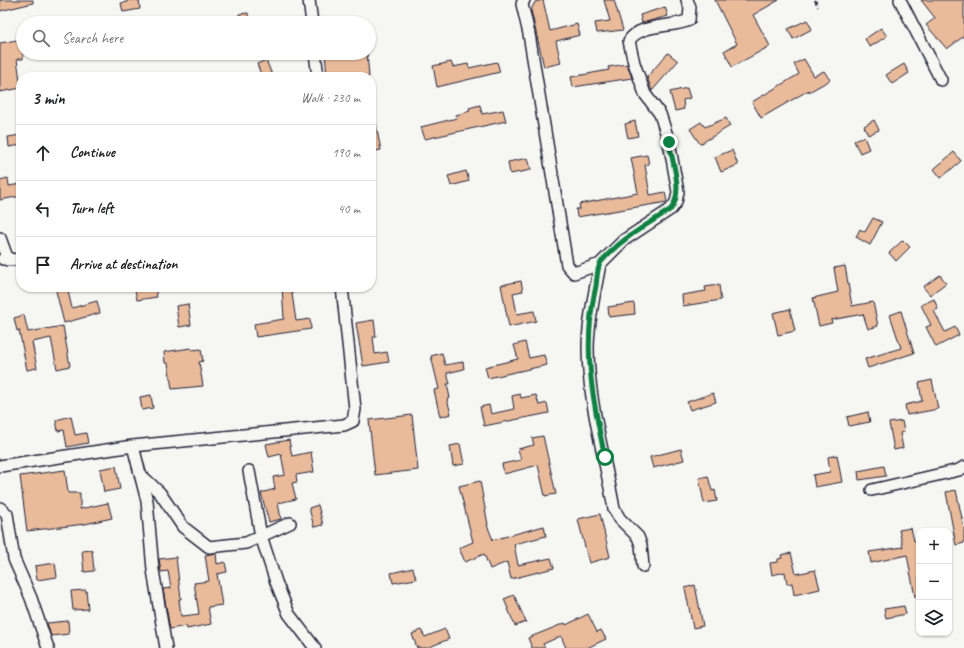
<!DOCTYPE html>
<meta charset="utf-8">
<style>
body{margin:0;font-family:Caveat,sans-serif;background:#f2f2f2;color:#202124}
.controls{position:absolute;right:12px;bottom:12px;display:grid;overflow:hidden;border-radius:8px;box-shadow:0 1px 3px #0004}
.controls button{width:36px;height:36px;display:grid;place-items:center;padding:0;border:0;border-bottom:1px solid #e0e0e0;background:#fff;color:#202124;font:20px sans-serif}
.stop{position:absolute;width:12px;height:12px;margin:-9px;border:3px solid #0b8043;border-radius:50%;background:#fff}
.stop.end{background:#0b8043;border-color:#fff;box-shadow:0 1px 4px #0008}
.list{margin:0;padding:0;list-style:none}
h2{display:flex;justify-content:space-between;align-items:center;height:52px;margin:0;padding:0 16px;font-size:17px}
h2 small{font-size:13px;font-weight:400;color:#757577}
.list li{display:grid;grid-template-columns:26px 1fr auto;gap:12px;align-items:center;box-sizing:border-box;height:56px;padding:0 16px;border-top:1px solid #e0e0e0}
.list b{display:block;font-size:15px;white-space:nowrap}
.list em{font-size:13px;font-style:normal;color:#757577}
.icon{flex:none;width:22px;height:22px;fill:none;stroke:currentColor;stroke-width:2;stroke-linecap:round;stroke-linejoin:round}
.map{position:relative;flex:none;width:964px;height:648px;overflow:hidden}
.search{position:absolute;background:#fff;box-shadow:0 1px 3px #0004;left:16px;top:16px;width:360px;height:44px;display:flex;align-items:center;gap:10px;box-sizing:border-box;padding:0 14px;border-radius:22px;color:#757577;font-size:15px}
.panel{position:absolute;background:#fff;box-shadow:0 1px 3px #0004;left:16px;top:72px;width:360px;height:220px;border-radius:16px}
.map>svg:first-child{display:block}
.building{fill:#eabb9a;stroke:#22223b}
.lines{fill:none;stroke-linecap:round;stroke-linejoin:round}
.minor-casing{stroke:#22223b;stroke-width:14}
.path{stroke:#22223b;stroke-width:2;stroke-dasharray:4 3;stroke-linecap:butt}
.minor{stroke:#f6f6f2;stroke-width:11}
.route{stroke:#0b8043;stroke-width:5}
</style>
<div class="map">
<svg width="964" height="648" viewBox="0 0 964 648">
<rect width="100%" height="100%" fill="#f6f6f2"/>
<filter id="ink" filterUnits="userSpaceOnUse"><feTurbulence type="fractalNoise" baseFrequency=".025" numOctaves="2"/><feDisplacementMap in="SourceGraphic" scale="8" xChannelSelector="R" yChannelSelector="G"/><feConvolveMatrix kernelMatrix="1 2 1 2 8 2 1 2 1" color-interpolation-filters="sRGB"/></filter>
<g filter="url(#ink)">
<g class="building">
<path d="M 0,0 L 33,0 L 33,3 L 0,11 Z"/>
<path d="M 127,0 L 139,0 L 140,9 L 123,12 L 121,3 L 127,2 Z"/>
<path d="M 543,0 L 550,31 L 577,24 L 580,35 L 556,41 L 561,63 L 544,67 L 531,10 L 535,2 Z"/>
<path d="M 604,0 L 614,0 L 623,30 L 597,33 L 595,23 L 610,21 Z"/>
<path d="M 715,0 L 779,0 L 753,15 L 770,46 L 732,67 L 724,51 L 737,44 Z"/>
<path d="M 921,0 L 964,0 L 964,36 L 947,49 L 926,25 L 935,18 Z"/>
<path d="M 665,7 L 668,16 L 642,23 L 640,15 Z"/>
<path d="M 248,13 L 249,23 L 239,23 L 239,14 Z"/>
<path d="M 807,20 L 812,29 L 793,39 L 788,29 Z"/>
<path d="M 881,28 L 887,36 L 870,47 L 865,39 Z"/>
<path d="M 23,39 L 23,59 L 17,59 L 21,88 L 0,92 L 0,43 Z"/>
<path d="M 325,53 L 367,53 L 369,77 L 327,77 Z"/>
<path d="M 668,53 L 678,61 L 652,91 L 647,77 Z"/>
<path d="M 804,59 L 814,76 L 824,71 L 830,80 L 809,92 L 809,90 L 761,118 L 752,102 L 799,74 L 794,64 Z"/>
<path d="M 266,60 L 273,77 L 262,77 L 257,64 Z"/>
<path d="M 451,62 L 453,67 L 468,64 L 469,68 L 497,62 L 500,72 L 437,87 L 433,66 Z"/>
<path d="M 627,64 L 632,78 L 573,87 L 571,77 L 609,70 L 608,67 Z"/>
<path d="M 904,64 L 909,73 L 892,84 L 886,75 Z"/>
<path d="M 687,88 L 690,98 L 683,100 L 684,109 L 675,111 L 670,92 Z"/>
<path d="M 480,105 L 482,114 L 503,110 L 506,121 L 425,139 L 421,127 L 457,118 L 456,115 L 470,111 L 469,108 Z"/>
<path d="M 726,118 L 730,126 L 700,144 L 690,129 L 701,122 L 705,127 Z"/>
<path d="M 375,120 L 381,150 L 371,152 L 371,121 Z"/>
<path d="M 874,120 L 879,130 L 868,135 L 864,126 Z"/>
<path d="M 635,121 L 638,136 L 628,138 L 625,124 Z"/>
<path d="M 21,135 L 21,145 L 9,147 L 8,137 Z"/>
<path d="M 864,137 L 869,149 L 860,153 L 854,141 Z"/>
<path d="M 732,150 L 738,165 L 721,172 L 715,157 Z"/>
<path d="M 954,152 L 961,161 L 941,178 L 934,169 Z"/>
<path d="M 647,155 L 649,164 L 645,165 L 650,195 L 665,192 L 667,202 L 577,217 L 576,209 L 580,209 L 579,204 L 638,193 L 631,158 Z"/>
<path d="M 528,158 L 531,170 L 510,174 L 508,162 Z"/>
<path d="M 466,171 L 469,181 L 451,186 L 448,176 Z"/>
<path d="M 8,178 L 9,186 L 21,184 L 21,196 L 0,200 L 0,180 Z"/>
<path d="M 873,218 L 882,222 L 870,245 L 856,237 L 860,229 L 865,232 Z"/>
<path d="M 903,240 L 910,247 L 896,261 L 889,253 Z"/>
<path d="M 845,266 L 852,306 L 873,302 L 878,326 L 868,329 L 863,314 L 831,320 L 832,323 L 819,326 L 813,298 L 838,292 L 834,268 Z"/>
<path d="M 940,275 L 946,283 L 930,295 L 923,287 Z"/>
<path d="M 521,281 L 523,291 L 513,293 L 517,314 L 534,311 L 536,321 L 509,327 L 501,285 Z"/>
<path d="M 719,285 L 721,300 L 683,306 L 682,295 L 706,291 L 705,287 Z"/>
<path d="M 55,287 L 67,287 L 72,308 L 97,301 L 100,313 L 64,323 Z"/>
<path d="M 155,287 L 157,297 L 137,300 L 135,290 Z"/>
<path d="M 282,287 L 291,287 L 296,321 L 310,319 L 311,329 L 256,337 L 254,324 L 284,319 Z"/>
<path d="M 934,299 L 938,309 L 934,311 L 945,332 L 955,327 L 959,335 L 936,347 L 926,327 L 931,325 L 921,305 Z"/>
<path d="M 634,303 L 635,314 L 609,317 L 608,307 Z"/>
<path d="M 188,304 L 191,325 L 179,327 L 176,306 Z"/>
<path d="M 790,309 L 795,331 L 778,335 L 773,313 Z"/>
<path d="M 901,311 L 914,353 L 868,368 L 865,359 L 901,348 L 890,315 Z"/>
<path d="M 24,315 L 28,332 L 63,326 L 70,366 L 57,369 L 51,338 L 32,342 L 37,368 L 27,370 L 19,330 L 17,331 L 14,318 Z"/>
<path d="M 374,320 L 376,337 L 373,337 L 375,354 L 387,352 L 389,362 L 363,366 L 356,323 Z"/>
<path d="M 525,342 L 529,358 L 544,355 L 547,365 L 488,378 L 485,367 L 518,359 L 514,345 Z"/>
<path d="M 191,348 L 192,350 L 201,349 L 203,361 L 199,362 L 203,386 L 172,389 L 168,363 L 165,363 L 164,352 Z"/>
<path d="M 442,353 L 445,365 L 463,362 L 464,369 L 447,373 L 450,384 L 447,384 L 450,398 L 447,399 L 451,414 L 440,417 L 434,390 L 439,389 L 431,356 Z"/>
<path d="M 932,380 L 938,409 L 907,415 L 905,405 L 922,401 L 919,383 Z"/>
<path d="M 713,393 L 716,402 L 690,410 L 687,402 Z"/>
<path d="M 520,394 L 521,398 L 536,395 L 539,405 L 547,403 L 549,413 L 484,426 L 480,407 L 489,405 L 491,414 L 514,409 L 512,396 Z"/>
<path d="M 151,395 L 153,408 L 142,410 L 140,397 Z"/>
<path d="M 868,412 L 870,422 L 849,426 L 847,417 Z"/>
<path d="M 412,415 L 418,470 L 375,475 L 369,420 Z"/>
<path d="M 71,416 L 75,435 L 86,433 L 88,443 L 67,447 L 64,430 L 58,431 L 56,420 Z"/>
<path d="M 902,421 L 904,432 L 900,433 L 903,448 L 894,450 L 889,423 Z"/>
<path d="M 543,436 L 556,494 L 545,496 L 538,465 L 504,474 L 502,464 L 521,460 L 518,449 L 534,445 L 532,438 Z"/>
<path d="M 289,440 L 292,456 L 311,452 L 314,472 L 296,475 L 297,482 L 292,483 L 296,499 L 278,503 L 281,519 L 269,522 L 261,493 L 275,489 L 273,477 L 285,475 L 281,454 L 269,457 L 266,444 Z"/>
<path d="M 460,444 L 464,464 L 453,466 L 450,446 Z"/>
<path d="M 681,449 L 684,460 L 653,468 L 650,457 Z"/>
<path d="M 837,455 L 842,482 L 815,487 L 813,475 L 830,472 L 828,457 Z"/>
<path d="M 116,466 L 120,489 L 104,492 L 100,469 Z"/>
<path d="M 884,466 L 886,476 L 859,480 L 858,471 Z"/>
<path d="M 65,470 L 68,493 L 80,493 L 80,509 L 108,503 L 112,518 L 85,524 L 27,531 L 20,476 Z"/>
<path d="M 708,476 L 712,491 L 715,490 L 717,501 L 704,503 L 699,478 Z"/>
<path d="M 480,481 L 488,525 L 487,525 L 493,540 L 544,526 L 546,536 L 514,544 L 518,565 L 551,558 L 554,568 L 511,579 L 507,562 L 490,569 L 484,554 L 465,562 L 459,548 L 473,542 L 459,486 Z"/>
<path d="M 956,490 L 964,528 L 964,543 L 956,545 L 946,492 Z"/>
<path d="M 318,505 L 323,525 L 314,527 L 309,508 Z"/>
<path d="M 600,514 L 610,557 L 589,563 L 578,519 Z"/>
<path d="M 911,528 L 914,541 L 919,540 L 919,596 L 915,597 L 907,555 L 871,563 L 869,552 L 903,547 L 899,530 Z"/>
<path d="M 92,550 L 94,571 L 84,572 L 82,551 Z"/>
<path d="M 216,553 L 217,564 L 225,562 L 227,572 L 217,574 L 222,605 L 208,607 L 211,624 L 187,629 L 186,626 L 170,629 L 163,589 L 171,588 L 168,571 L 161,572 L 159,559 L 176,557 L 181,599 L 179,599 L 181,616 L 183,616 L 199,614 L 194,583 L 209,581 L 205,555 Z"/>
<path d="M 791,553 L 796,574 L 815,570 L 820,589 L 794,595 L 792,583 L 787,584 L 785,572 L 772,575 L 770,563 L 778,562 L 778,559 L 782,558 L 781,555 Z"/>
<path d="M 55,563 L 57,577 L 37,580 L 35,566 Z"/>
<path d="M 413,568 L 416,579 L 393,583 L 391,573 Z"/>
<path d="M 695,585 L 703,626 L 693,628 L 685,588 Z"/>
<path d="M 86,590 L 88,609 L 73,610 L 71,591 Z"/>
<path d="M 514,595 L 526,622 L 515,626 L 504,599 Z"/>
<path d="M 904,606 L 906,614 L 886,618 L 884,609 Z"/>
<path d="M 588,614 L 597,632 L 601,630 L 606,639 L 587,648 L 566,648 L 561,636 L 543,644 L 545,648 L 532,648 L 528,638 L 565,623 L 566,625 Z"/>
<path d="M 68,621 L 69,634 L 51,636 L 47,623 Z"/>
<path d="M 445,629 L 449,639 L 427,648 L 417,648 L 412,634 L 421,630 L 425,637 Z"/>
</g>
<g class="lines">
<g class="minor-casing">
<g id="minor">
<path d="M 309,0 L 312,23"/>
<path d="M 524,0 L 522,4 L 529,34 L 567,265 L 574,273 L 600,264 L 624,240 L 671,209 L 676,202 L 678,192 L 669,142 L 660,114 L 645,94 L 634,63 L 629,41 C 639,23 673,28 689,20 L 690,7 L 687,0"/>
<path d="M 900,0 L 941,80"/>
<path d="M 315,53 L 318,77"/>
<path d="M 0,238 L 8,260"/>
<path d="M 3,259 L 21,260"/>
<path d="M 600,264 C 595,292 588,320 588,348 C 588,402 605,456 614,509 L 620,519 L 638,537 L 641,545 L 643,566"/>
<path d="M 133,446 L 147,501 L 153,570 L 166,648"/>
<path d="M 0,466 L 133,446 L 344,425 L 353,421 L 355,409 L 342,287"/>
<path d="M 249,471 L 261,536 L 276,582 L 289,614 L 315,648"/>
<path d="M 141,475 L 160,493 L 183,527 L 209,547 L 246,543 L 290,523"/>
<path d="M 872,490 L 959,470 L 964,467"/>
<path d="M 0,508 L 7,514 L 14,559 L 31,598 L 48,648"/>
</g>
</g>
<path class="path" d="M 815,0 L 818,7"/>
<use href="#minor" class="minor"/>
</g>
</g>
<g class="lines" filter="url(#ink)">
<path class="route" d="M 605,457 C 592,398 582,345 596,286 C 597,279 597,267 601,262 C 620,239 647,225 671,209 C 684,191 672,162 669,142"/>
</g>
</svg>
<div class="controls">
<button>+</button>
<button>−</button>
<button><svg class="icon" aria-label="layers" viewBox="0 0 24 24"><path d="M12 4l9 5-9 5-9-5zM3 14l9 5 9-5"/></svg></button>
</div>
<div class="stop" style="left:605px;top:457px"></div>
<div class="stop end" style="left:669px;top:142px"></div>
<div class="search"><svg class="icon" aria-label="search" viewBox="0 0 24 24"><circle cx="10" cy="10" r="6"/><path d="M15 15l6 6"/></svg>Search here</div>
<section class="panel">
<h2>3 min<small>Walk · 230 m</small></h2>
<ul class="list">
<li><svg class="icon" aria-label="ahead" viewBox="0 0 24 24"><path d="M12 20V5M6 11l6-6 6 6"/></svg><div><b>Continue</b></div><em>190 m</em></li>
<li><svg class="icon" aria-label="left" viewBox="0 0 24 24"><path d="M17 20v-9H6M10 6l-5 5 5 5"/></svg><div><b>Turn left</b></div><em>40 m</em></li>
<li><svg class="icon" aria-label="arrive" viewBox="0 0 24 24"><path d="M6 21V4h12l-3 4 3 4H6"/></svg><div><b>Arrive at destination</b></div></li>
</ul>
</section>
</div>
